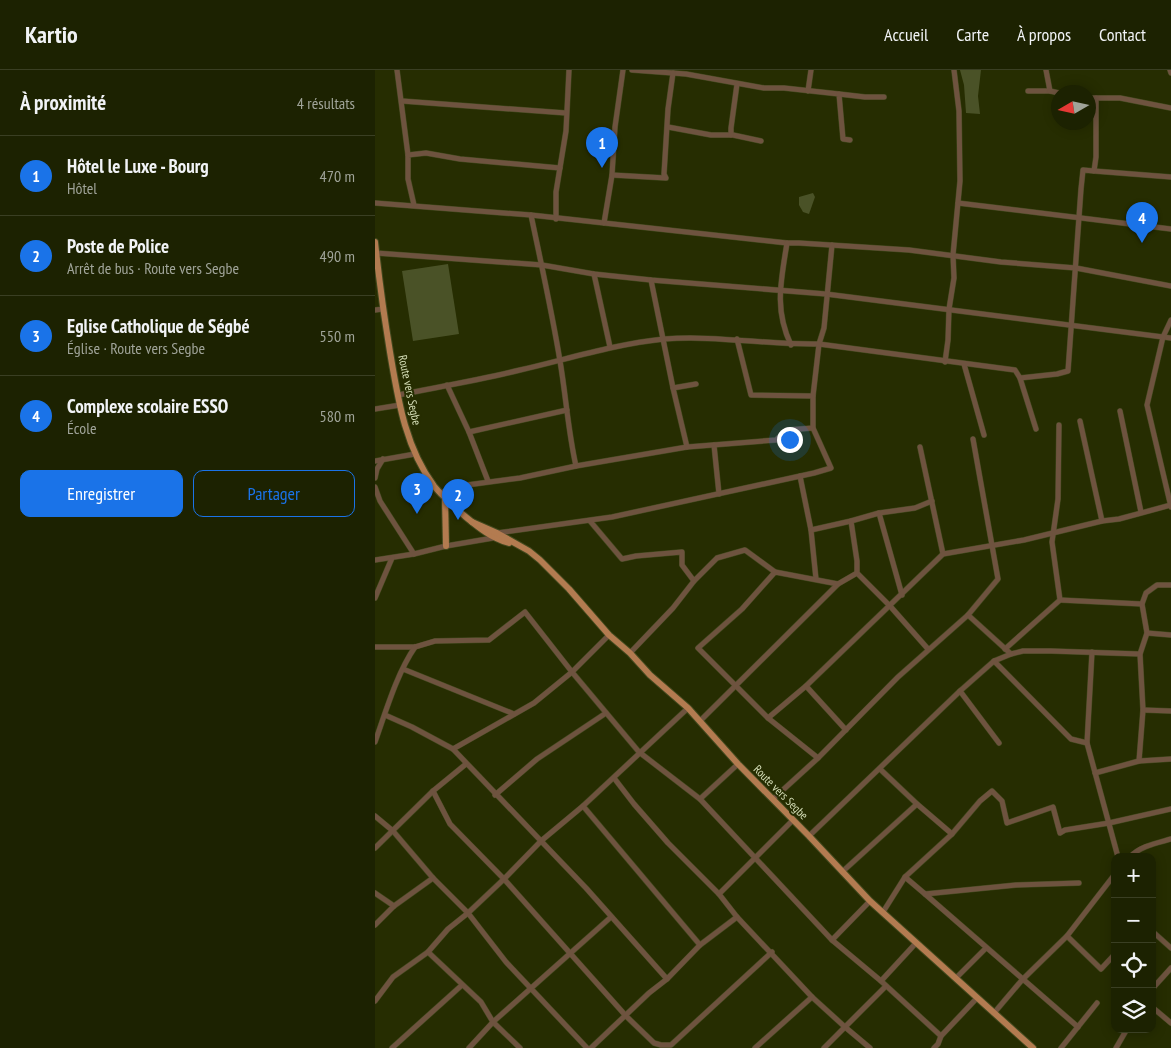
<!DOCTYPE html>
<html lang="fr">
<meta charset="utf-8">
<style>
body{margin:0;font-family:"PT Sans Narrow",sans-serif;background:#292f10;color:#f1f3f6}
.controls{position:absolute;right:15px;bottom:15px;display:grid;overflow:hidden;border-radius:10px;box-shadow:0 2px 12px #0003}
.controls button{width:45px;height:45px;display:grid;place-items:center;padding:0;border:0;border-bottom:1px solid #3a3f23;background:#1c2201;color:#f1f3f6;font:25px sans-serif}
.compass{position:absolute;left:676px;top:15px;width:45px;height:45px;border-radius:50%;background:#1c2201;box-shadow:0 2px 12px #0003;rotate:261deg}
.you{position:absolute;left:414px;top:369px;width:18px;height:18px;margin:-12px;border:4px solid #fff;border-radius:50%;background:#1a73e8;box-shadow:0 0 0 8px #1a73e833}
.badge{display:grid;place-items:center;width:32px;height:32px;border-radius:50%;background:#1a73e8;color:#fff;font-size:16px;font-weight:700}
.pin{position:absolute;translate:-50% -41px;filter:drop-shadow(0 1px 2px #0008)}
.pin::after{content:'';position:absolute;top:26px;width:18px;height:15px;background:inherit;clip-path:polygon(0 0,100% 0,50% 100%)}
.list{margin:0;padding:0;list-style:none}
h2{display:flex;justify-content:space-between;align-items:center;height:65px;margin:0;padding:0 20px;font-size:21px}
h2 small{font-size:16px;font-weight:400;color:#a0a499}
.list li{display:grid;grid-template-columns:32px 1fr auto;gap:15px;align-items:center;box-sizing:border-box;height:80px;padding:0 20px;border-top:1px solid #3a3f23}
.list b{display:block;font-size:19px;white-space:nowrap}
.list p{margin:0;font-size:16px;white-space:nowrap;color:#a0a499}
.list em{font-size:16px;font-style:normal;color:#a0a499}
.actions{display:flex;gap:10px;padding:15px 20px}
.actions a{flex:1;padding:11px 0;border:1px solid #1a73e8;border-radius:10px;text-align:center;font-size:18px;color:#1a73e8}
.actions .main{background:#1a73e8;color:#fff}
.icon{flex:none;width:28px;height:28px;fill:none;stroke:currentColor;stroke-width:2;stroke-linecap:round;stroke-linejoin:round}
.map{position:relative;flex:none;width:796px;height:978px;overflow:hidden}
header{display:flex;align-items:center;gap:30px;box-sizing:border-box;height:70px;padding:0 25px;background:#1c2201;border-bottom:1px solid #3a3f23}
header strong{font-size:24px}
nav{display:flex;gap:28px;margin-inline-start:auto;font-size:18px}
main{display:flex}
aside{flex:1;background:#1c2201}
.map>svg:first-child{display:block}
.green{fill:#4a5227}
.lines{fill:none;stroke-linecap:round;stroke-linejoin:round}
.minor-casing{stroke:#42491e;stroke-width:6}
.major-casing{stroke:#42491e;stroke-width:8}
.minor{stroke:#6e533f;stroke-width:5}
.major{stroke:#b37b50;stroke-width:6}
.labels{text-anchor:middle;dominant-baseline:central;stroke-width:4;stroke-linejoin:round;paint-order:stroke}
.street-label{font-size:12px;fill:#d5deb7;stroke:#262d01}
</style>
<header>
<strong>Kartio</strong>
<nav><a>Accueil</a><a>Carte</a><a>À propos</a><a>Contact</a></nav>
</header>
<main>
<aside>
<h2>À proximité<small>4 résultats</small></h2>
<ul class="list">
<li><span class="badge">1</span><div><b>Hôtel le Luxe - Bourg</b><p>Hôtel</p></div><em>470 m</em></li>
<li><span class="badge">2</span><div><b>Poste de Police</b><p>Arrêt de bus · Route vers Segbe</p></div><em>490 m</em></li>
<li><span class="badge">3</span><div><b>Eglise Catholique de Ségbé</b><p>Église · Route vers Segbe</p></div><em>550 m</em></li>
<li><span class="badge">4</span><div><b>Complexe scolaire ESSO</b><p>École</p></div><em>580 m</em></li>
</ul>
<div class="actions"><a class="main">Enregistrer</a><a>Partager</a></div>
</aside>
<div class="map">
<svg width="796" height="978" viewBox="0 0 796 978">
<rect width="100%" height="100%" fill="#262d01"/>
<g class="green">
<path d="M 585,0 L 606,0 L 603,26 L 605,44 L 591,43 L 589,15 Z"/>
<path d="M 438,123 L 440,127 L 434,144 L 428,142 L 424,135 L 424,127 Z"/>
<path d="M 73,194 L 84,264 L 38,271 L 27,201 Z"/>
</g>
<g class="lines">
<g class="minor-casing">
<g id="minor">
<path d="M 22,0 L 33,85"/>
<path d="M 257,0 L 311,4 L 389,18 L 409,18 L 464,24 L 468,69 L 475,70"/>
<path d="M 795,0 L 796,3"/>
<path d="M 433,21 L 436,0"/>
<path d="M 653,21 L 675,21 L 671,0"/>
<path d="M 675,21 L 684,23"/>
<path d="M 464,24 L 490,27 L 509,27"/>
<path d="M 714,28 L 745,28 L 796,38"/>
<path d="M 27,31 L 191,43"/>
<path d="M 293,57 L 336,65 L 358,65 L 386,71"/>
<path d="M 356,65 L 356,58 L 362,14"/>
<path d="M 719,101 L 796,107"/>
<path d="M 237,105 L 291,108 L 289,104 L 293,39 L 298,3"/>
<path d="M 0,133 L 156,145 L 412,173 L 424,173 L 534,180 L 626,192 L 701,198 L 796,216"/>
<path d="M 583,133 L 796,159"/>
<path d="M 39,135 L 33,109 L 33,85 L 51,83 L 85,89 L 185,98"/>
<path d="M 156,145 C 166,193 177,242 185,291 C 191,326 193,361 201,396"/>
<path d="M 181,149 L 181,122 L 191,61 L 194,0"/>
<path d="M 229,153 L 237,105 L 240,57 L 248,0"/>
<path d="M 412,173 C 406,211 399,239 416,275"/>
<path d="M 1,183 L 167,195 L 219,204 L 276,210 L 451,224 L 796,268"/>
<path d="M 219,204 L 235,277"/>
<path d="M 276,210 L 298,318 L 312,377"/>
<path d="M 0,240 L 8,239"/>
<path d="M 796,250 L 788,267 L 772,335 L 796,437"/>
<path d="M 362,269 L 376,325 L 438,326"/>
<path d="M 570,292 L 573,270 L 574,239 L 579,208 L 578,185 L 585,111 L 584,41 L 579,0"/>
<path d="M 589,294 L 609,365"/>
<path d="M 645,308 L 682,304 L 693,301 L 706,119 L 708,100 L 719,101 L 721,87 L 721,28"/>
<path d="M 72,315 L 94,362 L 113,411"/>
<path d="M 298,318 L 321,314"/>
<path d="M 23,325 C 63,317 105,310 145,300 C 193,289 240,274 289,269 C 341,265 392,275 444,274 L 640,300 L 645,308 L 661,359"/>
<path d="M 0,339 L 25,335"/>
<path d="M 745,341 L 766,442"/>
<path d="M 705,351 L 727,451"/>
<path d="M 94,362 L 192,340"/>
<path d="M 339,375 L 344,424"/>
<path d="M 545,377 L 568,484"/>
<path d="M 0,391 L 40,384"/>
<path d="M 425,406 L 436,460 L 441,509"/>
<path d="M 0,408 L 2,399 L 8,389"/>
<path d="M 0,417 L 5,431 L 39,484"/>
<path d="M 65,423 L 92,415 L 145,408 L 201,396 L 312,377 L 401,370 L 412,360 L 438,358"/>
<path d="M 504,443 L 527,525"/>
<path d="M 215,451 L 247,489 L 261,486 L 307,482 L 307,495 L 319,511 L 342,488 L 370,480 L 400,502"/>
<path d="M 436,460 L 476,451"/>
<path d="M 122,463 L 237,447 L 439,403 L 456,398 L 438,358 L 438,326 L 444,274 L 449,258 L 457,175"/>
<path d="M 0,490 L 39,484 L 71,476 L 118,468"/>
<path d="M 0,528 L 17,488"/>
<path d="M 685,530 L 767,534"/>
<path d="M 593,545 L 636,584 L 648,581 L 676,581 L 765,584"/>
<path d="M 772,563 L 796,565"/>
<path d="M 0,577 L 40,577 L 60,571 L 114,570 L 150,542 L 197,602 L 264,682 L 325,729 L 457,870 L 506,911 L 566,966"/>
<path d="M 553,579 L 515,536 L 482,503 L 482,491 L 476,451 L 504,443 L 540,438 L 557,431"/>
<path d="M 630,579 L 685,530 L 677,472 L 683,429 L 684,355"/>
<path d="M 717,582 L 712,673 L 743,787"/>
<path d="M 255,583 L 298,538 L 319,511"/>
<path d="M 636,584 L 619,591 L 696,669 L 712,673"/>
<path d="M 28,599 L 139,644"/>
<path d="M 431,616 L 471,660"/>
<path d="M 585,621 L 624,673"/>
<path d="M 768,640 L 796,641"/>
<path d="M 10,645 L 37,657 L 78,679 L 211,818 L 292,909"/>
<path d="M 393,648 L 431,616 L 568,484 L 649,470 L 727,451 L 744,449 L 796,435"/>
<path d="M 325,651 L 463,514 L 482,503"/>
<path d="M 0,672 C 11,641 22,603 40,577"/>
<path d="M 78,679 L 159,633 L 197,602 L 234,565"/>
<path d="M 443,688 L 393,648 L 323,578 L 367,539 L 400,502 L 463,514"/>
<path d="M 764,691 L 768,640 L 765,584 L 772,563 L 767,534 L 771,523 L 782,515 L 796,515"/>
<path d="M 505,699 L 542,734"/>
<path d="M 720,703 L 764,691 L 796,689"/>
<path d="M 239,708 L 259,734 L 293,773 L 344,824 L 362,847 L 437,927 L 470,957 L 495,978"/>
<path d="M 58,721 L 75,754 L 129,809 L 251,946 L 279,973 L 286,975 L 296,975 L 397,882"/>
<path d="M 120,725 L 162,689 L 231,643"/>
<path d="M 325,729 L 363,694"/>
<path d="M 398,729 L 443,688 L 523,607 L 593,545 L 623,509 L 598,369"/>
<path d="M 208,736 L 325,875"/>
<path d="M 0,746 L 18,761 L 58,808 L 93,843 L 131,892 L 212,978"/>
<path d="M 434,766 L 585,621 L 619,591"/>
<path d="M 0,778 L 58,721 L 91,694"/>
<path d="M 755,787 C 765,776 782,773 796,769"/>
<path d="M 467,802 L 542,734 L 577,764"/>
<path d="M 530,807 L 550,824 L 641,815 L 704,813"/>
<path d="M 0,823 L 19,836"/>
<path d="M 344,824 L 418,750"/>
<path d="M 550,824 L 703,957"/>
<path d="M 508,842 L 530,807 L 577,764 L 605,731 L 617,721 L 627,731 L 632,753 L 678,737 L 685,763 L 690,760 L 734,753 L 796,739"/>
<path d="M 0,855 L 19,836 L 58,808"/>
<path d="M 777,861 L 796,878"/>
<path d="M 692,866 L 726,899 L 740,884"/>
<path d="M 457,870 L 495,831"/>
<path d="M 53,882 L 106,932 L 118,952 L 145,978"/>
<path d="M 581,908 L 611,878"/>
<path d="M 506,911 L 541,873"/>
<path d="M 777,919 L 796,898"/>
<path d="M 0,931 L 18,907 L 53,882 L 73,859 L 93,843 L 129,809 L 166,771 L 208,736 L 313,638"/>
<path d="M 777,937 L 796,953"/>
<path d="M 619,943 L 647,910 L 692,866 L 740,804"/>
<path d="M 17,978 L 87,915"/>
<path d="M 94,978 L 118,952 L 236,847"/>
<path d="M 216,978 L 274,923 L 292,909 L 325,875 L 362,847"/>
<path d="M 380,978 L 437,927"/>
<path d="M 449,978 L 511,916"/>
<path d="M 559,978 L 563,974 L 566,966 L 602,928"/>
<path d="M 686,978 L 722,933"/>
<path d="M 741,978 L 752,959"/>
</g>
</g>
<g class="major-casing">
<g id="major">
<path d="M 0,172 C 4,209 9,246 15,282 C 23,329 30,377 59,416 C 67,426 77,434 86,443 C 102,456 114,467 134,473"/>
<path d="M 70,428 L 71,476"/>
<path d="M 97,452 L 122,463 L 154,481 L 165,490 L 194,519 L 234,565 L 255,583 L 275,605 L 313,638 L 363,694 L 434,766 L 495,831 L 658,978"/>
</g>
</g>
<use href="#minor" class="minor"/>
<use href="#major" class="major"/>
</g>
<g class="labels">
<g class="street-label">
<text transform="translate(35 320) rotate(78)">Route vers Segbe</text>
<text transform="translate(406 722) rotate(45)">Route vers Segbe</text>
</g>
</g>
</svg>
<div class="controls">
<button>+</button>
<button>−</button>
<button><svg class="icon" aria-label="locate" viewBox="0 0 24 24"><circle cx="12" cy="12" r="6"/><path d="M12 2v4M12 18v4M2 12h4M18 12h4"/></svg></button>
<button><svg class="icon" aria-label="layers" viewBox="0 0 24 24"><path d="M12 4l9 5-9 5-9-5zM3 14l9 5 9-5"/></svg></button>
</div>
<svg class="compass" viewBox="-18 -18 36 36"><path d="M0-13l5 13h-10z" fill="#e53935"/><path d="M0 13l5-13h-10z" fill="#a0a499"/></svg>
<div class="you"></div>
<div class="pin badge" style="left:227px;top:98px">1</div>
<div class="pin badge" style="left:83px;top:450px">2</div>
<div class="pin badge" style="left:42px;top:444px">3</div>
<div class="pin badge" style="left:767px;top:173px">4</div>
</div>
</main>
